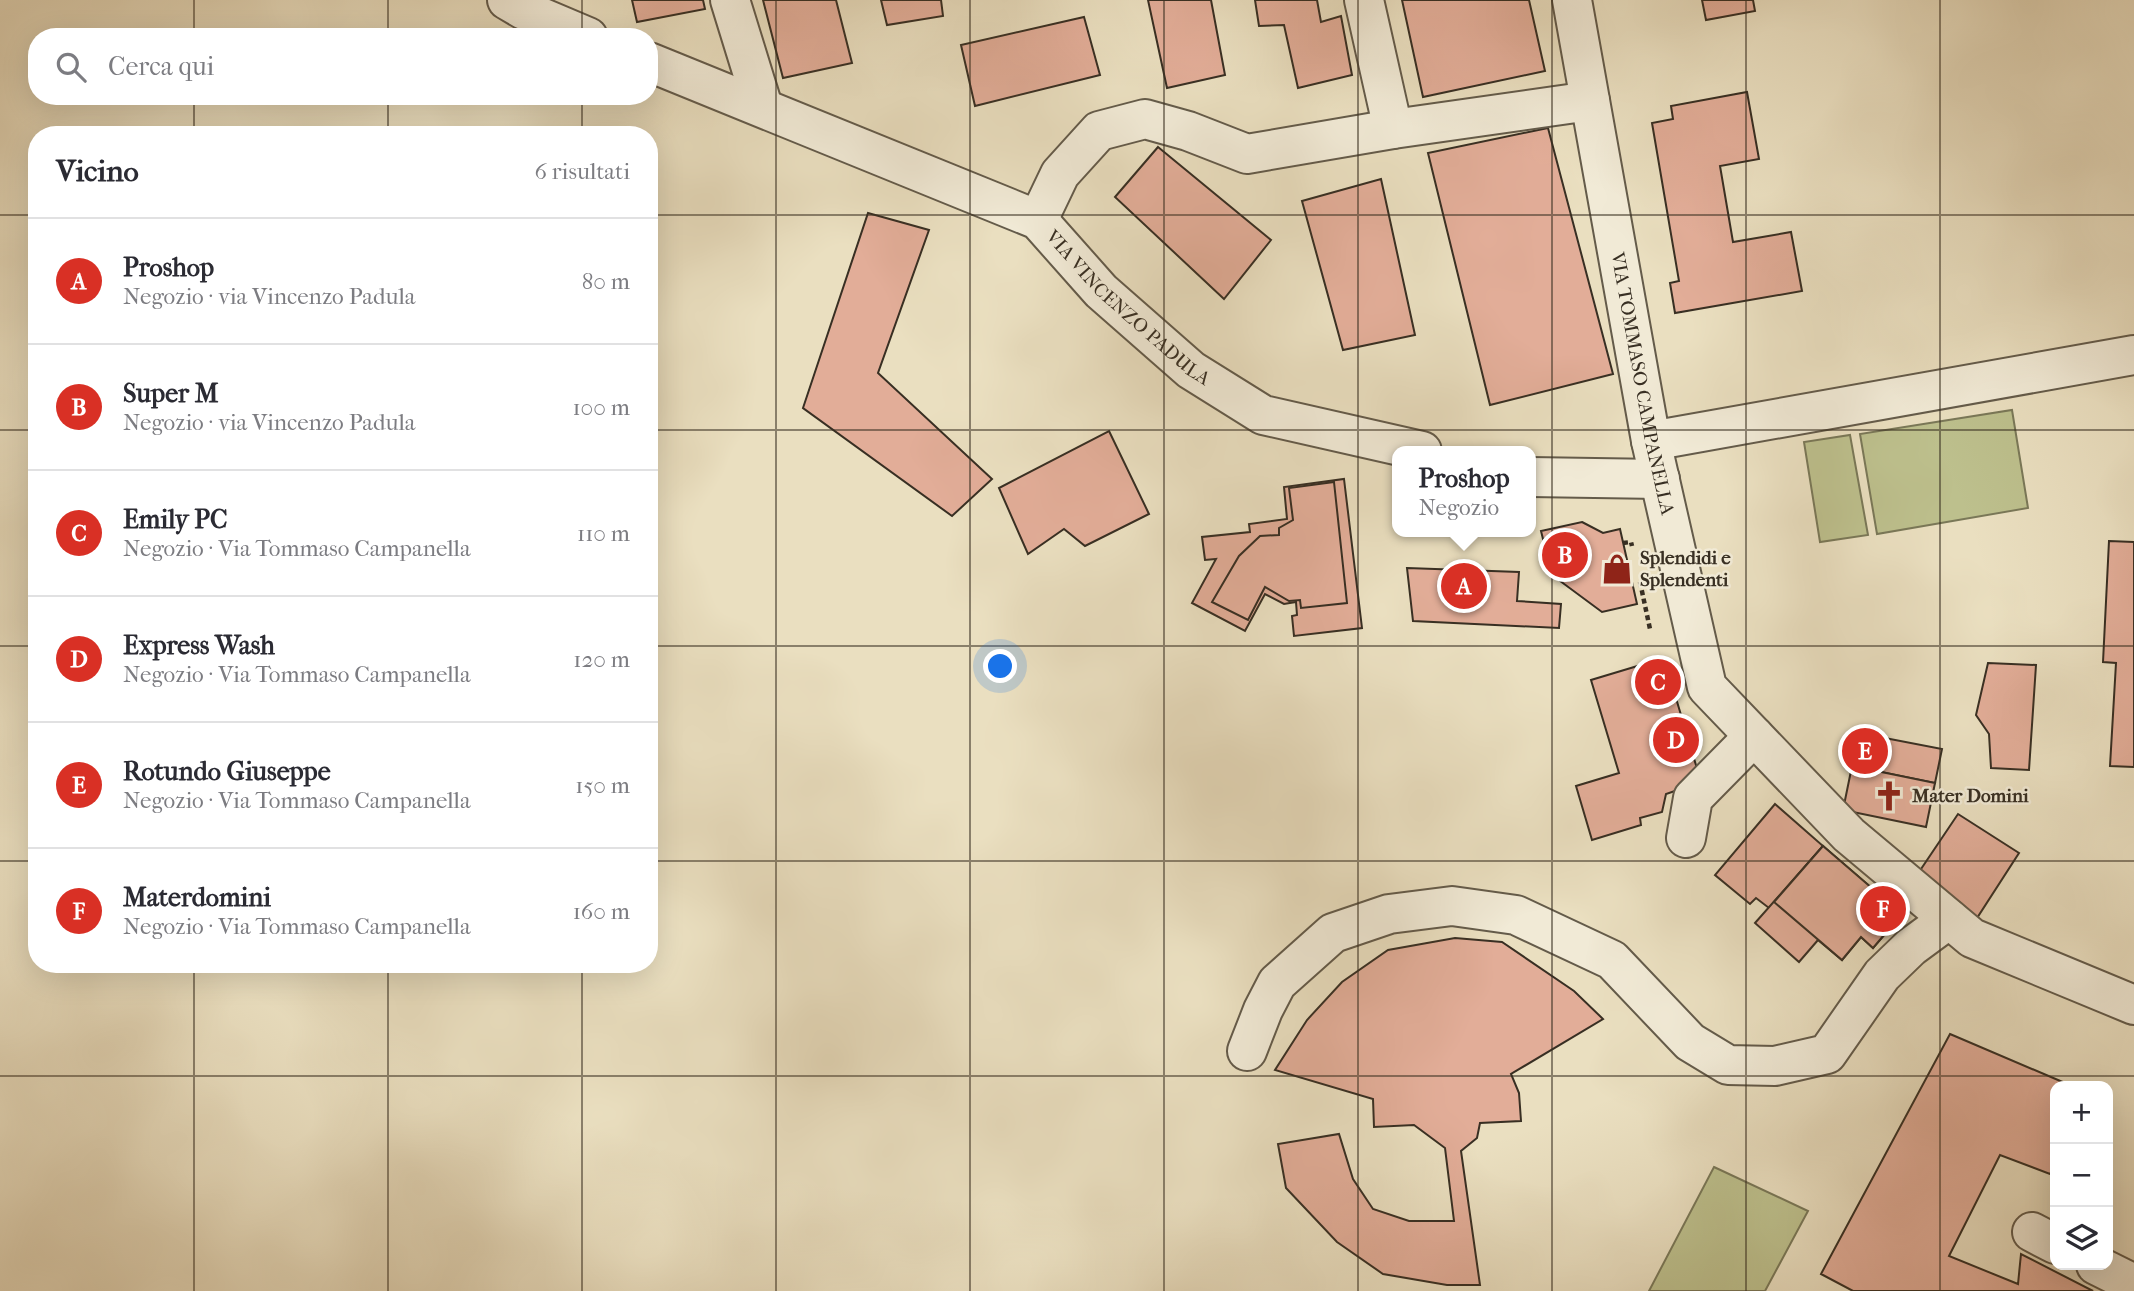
<!DOCTYPE html>
<html lang="it">
<meta charset="utf-8">
<style>
body{margin:0;font-family:"IM FELL French Canon",serif;background:#f7f7f7;color:#2b2b33}
.controls{position:absolute;right:21px;bottom:21px;display:grid;overflow:hidden;border-radius:14px;box-shadow:0 7px 28px #0002}
.controls button{width:63px;height:63px;display:grid;place-items:center;padding:0;border:0;border-bottom:2px solid #e1e1e2;background:#fff;color:#2b2b33;font:35px sans-serif}
.you{position:absolute;left:1001px;top:667px;width:24px;height:24px;margin:-18px;border:5px solid #fff;border-radius:50%;background:#1a73e8;box-shadow:0 0 0 10px #1a73e833}
.badge{display:grid;place-items:center;width:46px;height:46px;border-radius:50%;background:#d93025;color:#fff;font-size:23px;font-weight:700}
.pin{position:absolute;translate:-50% -50%;border:4px solid #fff;box-shadow:0 2px 7px #0006}
.popup{position:absolute;left:1392px;top:446px;width:144px;height:91px;box-sizing:border-box;display:grid;place-content:center;border-radius:14px;background:#fff;filter:drop-shadow(0 2px 5px #0005);font-size:23px;white-space:nowrap;color:#7c7c81}
.popup b{font-size:26px;color:#2b2b33}
.popup::after{content:'';position:absolute;left:50%;top:100%;margin-left:-14px;border:14px solid transparent;border-top-color:#fff}
.list{margin:0;padding:0;list-style:none}
h2{display:flex;justify-content:space-between;align-items:center;height:91px;margin:0;padding:0 28px;font-size:30px}
h2 small{font-size:23px;font-weight:400;color:#7c7c81}
.list li{display:grid;grid-template-columns:46px 1fr auto;gap:21px;align-items:center;box-sizing:border-box;height:126px;padding:0 28px;border-top:2px solid #e1e1e2}
.list b{display:block;font-size:26px;white-space:nowrap}
.list p{margin:0;font-size:23px;white-space:nowrap;color:#7c7c81}
.list em{font-size:23px;font-style:normal;color:#7c7c81}
.icon{flex:none;width:38px;height:38px;fill:none;stroke:currentColor;stroke-width:2;stroke-linecap:round;stroke-linejoin:round}
.map{position:relative;flex:none;width:2134px;height:1291px;overflow:hidden}
.search{position:absolute;background:#fff;box-shadow:0 7px 28px #0002;left:28px;top:28px;width:630px;height:77px;display:flex;align-items:center;gap:18px;box-sizing:border-box;padding:0 24px;border-radius:28px;color:#7c7c81;font-size:26px}
.panel{position:absolute;background:#fff;box-shadow:0 7px 28px #0002;left:28px;top:126px;width:630px;height:847px;border-radius:28px}
.map>svg:first-child{display:block}
.green{fill:#bdc08d;stroke:#7a7858;stroke-width:2}
.building{fill:#e2ad98;stroke:#382f23;stroke-width:2}
.lines{fill:none;stroke-linecap:round;stroke-linejoin:round}
.minor-casing{stroke:#645b4a;stroke-width:42}
.path{stroke:#382f23;stroke-width:4.5;stroke-dasharray:5 3.5;stroke-linecap:butt}
.minor{stroke:#f1ead6;stroke-width:38}
.grid{fill:none;stroke:#382f23;stroke-width:2;stroke-opacity:0.55}
.labels{text-anchor:middle;dominant-baseline:central;stroke-width:5;stroke-linejoin:round;paint-order:stroke}
.street-label{font-size:19px;fill:#382f23;stroke:#f1ead6}
.poi-label{font-size:19px;font-weight:bold;fill:#382f23;stroke:#f1ead6;text-anchor:start}
</style>
<div class="map">
<svg width="2134" height="1291" viewBox="0 0 2134 1291">
<rect width="100%" height="100%" fill="#eadfc0"/>
<filter id="stains"><feTurbulence type="fractalNoise" baseFrequency=".00286" numOctaves="4"/><feColorMatrix values="0 0 0 0 .2 0 0 0 0 .09 0 0 0 0 .02 0 0 0 .5 -.17"/></filter>
<radialGradient id="worn" r=".72"><stop offset=".6" stop-color="#630" stop-opacity="0"/><stop offset="1" stop-color="#630" stop-opacity=".3"/></radialGradient>
<g class="green">
<path d="M 2012,410 L 2028,508 L 1877,534 L 1860,434 Z"/>
<path d="M 1850,435 L 1868,535 L 1820,542 L 1804,442 Z"/>
<path d="M 1714,1167 L 1808,1211 L 1765,1291 L 1649,1291 Z"/>
</g>
<g class="building">
<path d="M 632,0 L 703,0 L 705,9 L 637,22 Z"/>
<path d="M 763,0 L 836,0 L 852,63 L 783,78 Z"/>
<path d="M 881,0 L 941,0 L 943,16 L 887,25 Z"/>
<path d="M 1148,0 L 1211,0 L 1225,75 L 1167,88 Z"/>
<path d="M 1255,0 L 1317,0 L 1321,22 L 1341,16 L 1352,75 L 1298,88 L 1284,25 L 1259,26 Z"/>
<path d="M 1402,0 L 1529,0 L 1545,71 L 1423,97 Z"/>
<path d="M 1702,0 L 1753,0 L 1755,11 L 1706,20 Z"/>
<path d="M 1084,17 L 1100,75 L 975,106 L 961,45 Z"/>
<path d="M 1747,92 L 1759,159 L 1720,166 L 1733,242 L 1791,232 L 1802,291 L 1675,313 L 1670,283 L 1679,281 L 1652,123 L 1673,119 L 1671,106 Z"/>
<path d="M 1548,128 L 1613,374 L 1490,405 L 1428,153 Z"/>
<path d="M 1158,147 L 1271,240 L 1224,299 L 1115,197 Z"/>
<path d="M 1381,179 L 1415,335 L 1343,350 L 1302,201 Z"/>
<path d="M 868,213 L 929,230 L 878,373 L 992,479 L 952,516 L 803,408 Z"/>
<path d="M 1109,431 L 1149,514 L 1085,546 L 1064,529 L 1028,554 L 999,488 Z"/>
<path d="M 1344,479 L 1362,628 L 1294,636 L 1292,616 L 1297,615 L 1296,602 L 1284,604 L 1265,594 L 1245,631 L 1192,603 L 1216,559 L 1205,560 L 1202,537 L 1250,532 L 1249,524 L 1287,519 L 1284,487 Z"/>
<path d="M 1334,482 L 1347,603 L 1301,608 L 1300,600 L 1289,601 L 1265,587 L 1248,620 L 1212,602 L 1239,556 L 1260,536 L 1279,535 L 1279,528 L 1293,520 L 1289,488 Z"/>
<path d="M 1582,522 L 1603,533 L 1620,529 L 1637,604 L 1602,612 L 1552,575 L 1541,531 Z"/>
<path d="M 2109,541 L 2134,542 L 2134,767 L 2110,766 L 2116,663 L 2103,662 Z"/>
<path d="M 1407,568 L 1519,572 L 1517,601 L 1561,604 L 1559,628 L 1413,621 Z"/>
<path d="M 1664,658 L 1701,782 L 1666,794 L 1662,812 L 1640,818 L 1641,825 L 1592,840 L 1576,786 L 1619,773 L 1591,680 Z"/>
<path d="M 1988,663 L 2036,665 L 2029,770 L 1991,768 L 1989,734 L 1976,715 Z"/>
<path d="M 1859,733 L 1942,749 L 1935,783 L 1852,766 Z"/>
<path d="M 1852,766 L 1935,783 L 1926,827 L 1843,810 Z"/>
<path d="M 1775,804 L 1823,846 L 1769,908 L 1756,898 L 1750,904 L 1715,875 Z"/>
<path d="M 1958,814 L 2019,853 L 1977,918 L 1915,878 Z"/>
<path d="M 1823,846 L 1902,914 L 1873,948 L 1861,937 L 1842,960 L 1818,940 L 1799,962 L 1755,923 Z"/>
<path d="M 1823,846 L 1902,914 L 1873,948 L 1861,937 L 1842,960 L 1774,902 Z"/>
<path d="M 1455,938 L 1502,942 L 1574,991 L 1603,1019 L 1511,1074 L 1519,1093 L 1521,1121 L 1480,1123 L 1477,1138 L 1461,1151 L 1480,1285 L 1447,1285 L 1383,1274 L 1337,1242 L 1286,1188 L 1278,1144 L 1339,1134 L 1353,1179 L 1373,1209 L 1409,1221 L 1454,1221 L 1445,1148 L 1414,1125 L 1374,1127 L 1373,1099 L 1275,1070 L 1307,1020 L 1342,982 L 1388,950 Z"/>
<path d="M 1950,1034 L 2072,1086 L 2055,1086 L 2055,1165 L 2050,1174 L 2000,1155 L 1949,1256 L 2018,1284 L 2021,1254 L 2093,1291 L 1853,1291 L 1821,1274 Z"/>
</g>
<g class="lines">
<g class="minor-casing">
<g id="minor">
<path d="M 507,0 L 524,10 L 588,37"/>
<path d="M 730,0 L 763,107"/>
<path d="M 1364,0 L 1393,129"/>
<path id="s1" d="M 1572,0 L 1651,441 L 1707,687 L 1849,835 L 1972,938 L 2134,1005"/>
<path id="s2" d="M 649,62 L 1038,220 L 1101,291 L 1191,370 L 1263,415 L 1422,451"/>
<path d="M 1038,220 L 1060,174 L 1099,131 L 1145,119 L 1188,131 L 1247,154 L 1393,129 L 1590,101"/>
<path d="M 1651,441 L 2134,355"/>
<path d="M 1530,477 L 1660,479"/>
<path d="M 1686,838 L 1693,798 L 1754,736"/>
<path d="M 1247,1051 L 1263,1010 L 1277,983 L 1333,933 L 1389,914 L 1452,906 L 1516,915 L 1612,960 L 1690,1042 L 1728,1065 L 1775,1066 L 1827,1054 L 1882,975 L 1911,947 L 1949,919"/>
<path d="M 2032,1232 L 2055,1244"/>
<path d="M 2096,1265 L 2134,1284"/>
</g>
</g>
<g class="path">
<path d="M 1623,543 L 1631,542 L 1632,546"/>
<path d="M 1640,582 L 1650,629"/>
</g>
<use href="#minor" class="minor"/>
</g>
<path class="grid" d="M 194,0 L 194,37M 388,0 L 388,37M 582,0 L 582,37M 776,0 L 776,1291M 970,0 L 970,1291M 1164,0 L 1164,1291M 1358,0 L 1358,1291M 1552,0 L 1552,1291M 1746,0 L 1746,1291M 1940,0 L 1940,1291M 194,96 L 194,135M 388,96 L 388,135M 582,96 L 582,135M 0,215 L 37,215M 649,215 L 2134,215M 0,430 L 37,430M 649,430 L 2134,430M 0,646 L 37,646M 649,646 L 2134,646M 0,861 L 37,861M 649,861 L 2134,861M 194,964 L 194,1291M 388,964 L 388,1291M 582,964 L 582,1291M 0,1076 L 2134,1076"/>
<defs>
<g id="shop-bare" transform="scale(2.415)"><path d="M-5-2.5h2.3a2.7 3.5 0 0 1 5.4 0H5L5.5 6h-11ZM-1.5-2.5h3a1.5 2.3 0 0 0-3 0Z" fill="#8f2418" stroke="#f1ead6" stroke-width="2.5" paint-order="stroke"/></g>
<g id="church-bare" transform="scale(2.415)"><path d="M-1.2-6h2.4v3.5h3.3v2.4h-3.3V6h-2.4V-.1h-3.3v-2.4h3.3Z" fill="#8f2418" stroke="#f1ead6" stroke-width="2.5" paint-order="stroke"/></g>
</defs>
<g fill-rule="evenodd">
<use href="#shop-bare" x="1617" y="569"/>
<use href="#church-bare" x="1889" y="796"/>
</g>
<g class="labels">
<g class="street-label">
<text stroke="none"><textPath href="#s2" startOffset="546">VIA VINCENZO PADULA</textPath></text>
<text stroke="none"><textPath href="#s1" startOffset="390">VIA TOMMASO CAMPANELLA</textPath></text>
</g>
<g class="poi-label">
<text x="1640" y="558">Splendidi e<tspan x="1640" dy="22">Splendenti</tspan></text>
<text x="1912" y="796">Mater Domini</text>
</g>
</g>
<rect width="100%" height="100%" filter="url(#stains)"/>
<rect width="100%" height="100%" fill="url(#worn)"/>
</svg>
<div class="controls">
<button>+</button>
<button>−</button>
<button><svg class="icon" aria-label="layers" viewBox="0 0 24 24"><path d="M12 4l9 5-9 5-9-5zM3 14l9 5 9-5"/></svg></button>
</div>
<div class="you"></div>
<div class="pin badge" style="left:1464px;top:586px">A</div>
<div class="popup"><b>Proshop</b>Negozio</div>
<div class="pin badge" style="left:1565px;top:555px">B</div>
<div class="pin badge" style="left:1658px;top:682px">C</div>
<div class="pin badge" style="left:1676px;top:740px">D</div>
<div class="pin badge" style="left:1865px;top:751px">E</div>
<div class="pin badge" style="left:1883px;top:909px">F</div>
<div class="search"><svg class="icon" aria-label="search" viewBox="0 0 24 24"><circle cx="10" cy="10" r="6"/><path d="M15 15l6 6"/></svg>Cerca qui</div>
<section class="panel">
<h2>Vicino<small>6 risultati</small></h2>
<ul class="list">
<li><span class="badge">A</span><div><b>Proshop</b><p>Negozio · via Vincenzo Padula</p></div><em>80 m</em></li>
<li><span class="badge">B</span><div><b>Super M</b><p>Negozio · via Vincenzo Padula</p></div><em>100 m</em></li>
<li><span class="badge">C</span><div><b>Emily PC</b><p>Negozio · Via Tommaso Campanella</p></div><em>110 m</em></li>
<li><span class="badge">D</span><div><b>Express Wash</b><p>Negozio · Via Tommaso Campanella</p></div><em>120 m</em></li>
<li><span class="badge">E</span><div><b>Rotundo Giuseppe</b><p>Negozio · Via Tommaso Campanella</p></div><em>150 m</em></li>
<li><span class="badge">F</span><div><b>Materdomini</b><p>Negozio · Via Tommaso Campanella</p></div><em>160 m</em></li>
</ul>
</section>
</div>
